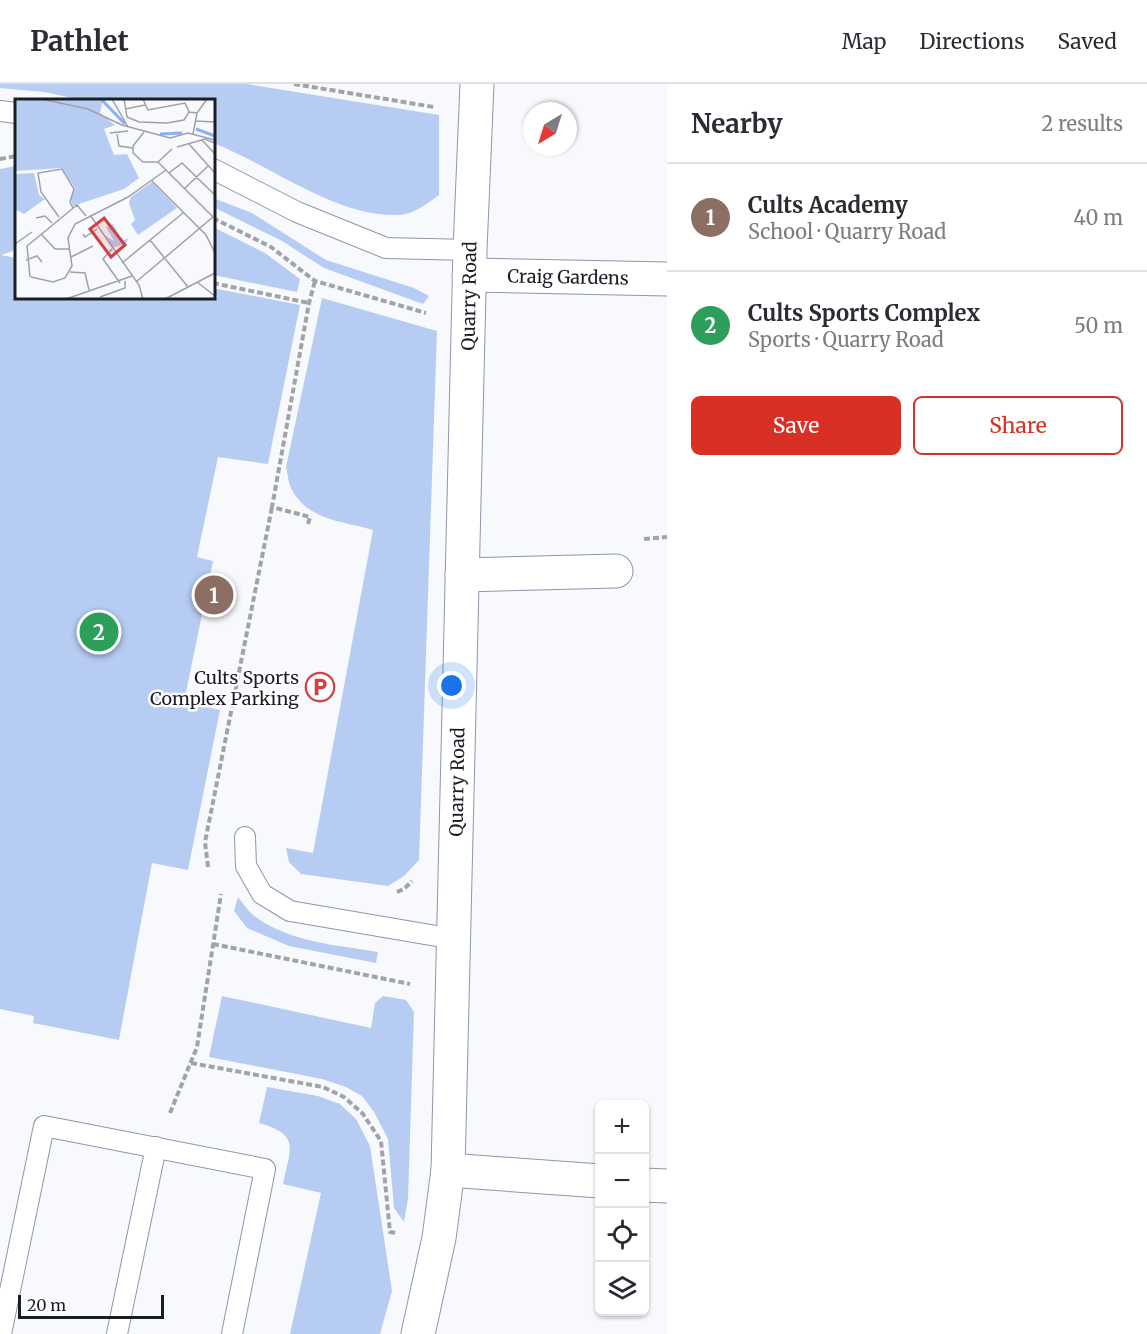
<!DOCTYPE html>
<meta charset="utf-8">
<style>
body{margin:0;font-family:Merriweather,serif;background:#f7f7f7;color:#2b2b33}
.controls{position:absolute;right:18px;bottom:18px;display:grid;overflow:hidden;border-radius:9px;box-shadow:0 2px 4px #0004}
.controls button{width:54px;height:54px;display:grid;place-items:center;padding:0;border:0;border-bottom:2px solid #e1e1e2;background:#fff;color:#2b2b33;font:30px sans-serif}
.compass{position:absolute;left:523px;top:18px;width:54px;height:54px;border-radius:50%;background:#fff;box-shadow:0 2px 4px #0004;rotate:218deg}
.scale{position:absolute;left:18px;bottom:15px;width:146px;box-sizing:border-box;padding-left:6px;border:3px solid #1a1e24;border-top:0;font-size:16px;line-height:21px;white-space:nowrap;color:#1a1e24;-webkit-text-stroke:4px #fff;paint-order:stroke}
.you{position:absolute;left:452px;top:602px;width:21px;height:21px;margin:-15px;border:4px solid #fff;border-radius:50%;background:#1a73e8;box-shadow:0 0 0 9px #1a73e833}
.badge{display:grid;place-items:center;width:39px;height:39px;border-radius:50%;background:#d93025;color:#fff;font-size:20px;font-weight:700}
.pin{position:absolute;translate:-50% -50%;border:3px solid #fff;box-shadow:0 2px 6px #0006}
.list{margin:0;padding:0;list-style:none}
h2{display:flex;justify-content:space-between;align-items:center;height:78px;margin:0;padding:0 24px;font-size:26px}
h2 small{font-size:20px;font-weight:400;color:#7c7c81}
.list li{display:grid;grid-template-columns:39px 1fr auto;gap:18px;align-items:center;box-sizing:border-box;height:108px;padding:0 24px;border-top:2px solid #e1e1e2}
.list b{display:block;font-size:22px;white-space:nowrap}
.list p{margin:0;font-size:20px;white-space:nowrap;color:#7c7c81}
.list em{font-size:20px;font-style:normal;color:#7c7c81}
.actions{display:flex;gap:12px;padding:18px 24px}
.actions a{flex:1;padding:14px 0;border:2px solid #d93025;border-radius:9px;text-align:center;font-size:21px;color:#d93025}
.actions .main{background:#d93025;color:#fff}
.icon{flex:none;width:33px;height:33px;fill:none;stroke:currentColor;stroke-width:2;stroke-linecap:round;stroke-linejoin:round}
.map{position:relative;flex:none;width:667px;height:1250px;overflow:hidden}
header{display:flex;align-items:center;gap:36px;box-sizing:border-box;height:84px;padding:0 30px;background:#fff;border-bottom:2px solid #e1e1e2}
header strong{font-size:28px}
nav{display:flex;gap:33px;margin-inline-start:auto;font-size:21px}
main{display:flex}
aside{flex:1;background:#fff}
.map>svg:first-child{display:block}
.green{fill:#b7ccf3}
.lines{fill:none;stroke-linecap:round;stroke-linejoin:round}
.service-casing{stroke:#8d97a8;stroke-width:22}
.minor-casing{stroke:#8d97a8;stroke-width:35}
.path{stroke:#a0a3a8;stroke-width:4;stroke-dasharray:6 3;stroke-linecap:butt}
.service{stroke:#fff;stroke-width:20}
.minor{stroke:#fff;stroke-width:33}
.labels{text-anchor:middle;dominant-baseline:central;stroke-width:5;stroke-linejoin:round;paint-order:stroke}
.street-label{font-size:18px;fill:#1a1e24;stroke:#fff}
.poi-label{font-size:18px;fill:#1a1e24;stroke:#fff;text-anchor:end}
.inset-river{fill:none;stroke:#8bb0f6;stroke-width:3}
.inset-road{fill:none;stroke:#9fa1a6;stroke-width:1.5}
.view{fill:#d04144;fill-opacity:0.15;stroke:#d04144;stroke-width:3}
.inset-edge{fill:none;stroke:#1a1e24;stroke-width:3}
</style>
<header>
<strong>Pathlet</strong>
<nav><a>Map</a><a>Directions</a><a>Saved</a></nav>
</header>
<main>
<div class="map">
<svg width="667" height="1250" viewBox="0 0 667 1250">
<rect width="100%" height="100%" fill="#f7f9fd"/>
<g class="green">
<path d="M 0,0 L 247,0 L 439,31 L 439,111 C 428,119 413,131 398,131 C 334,133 271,81 213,59 L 213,16 L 82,16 L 44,8 L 0,4 Z"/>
<path d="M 16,82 L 16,146 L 13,167 L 1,171 L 16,174 L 16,213 L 213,213 L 213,204 L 300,221 L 268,380 L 218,373 L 197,473 L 213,477 L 184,618 L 220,626 L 188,786 L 152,779 L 119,956 L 33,939 L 34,932 L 0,925 L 0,85 Z"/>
<path d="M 213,114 L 252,129 L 326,176 L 414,204 L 429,212 L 423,220 L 324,184 L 282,157 L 213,123 Z"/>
<path d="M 213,143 L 265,169 L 300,195 L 297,208 L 213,191 Z"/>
<path d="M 322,214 L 437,247 L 419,776 L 404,792 L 388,802 L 301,790 L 289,778 L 286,764 L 313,769 L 373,446 C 344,437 309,437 292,406 C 288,399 288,390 286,383 Z"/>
<path d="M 238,813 C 243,819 247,826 253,831 C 288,858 336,861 378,868 L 376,879 L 289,862 L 247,844 L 234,827 Z"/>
<path d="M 222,912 L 371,944 L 375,919 L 383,912 L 406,916 L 414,928 L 408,1115 L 404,1138 L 394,1124 L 388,1055 L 374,1028 L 362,1012 L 346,1003 L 322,995 L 209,973 Z"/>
<path d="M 267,1003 L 318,1012 L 340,1020 L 356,1035 L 370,1062 L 392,1207 L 380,1250 L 290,1250 L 321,1109 L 283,1100 C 290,1064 301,1051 259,1039 Z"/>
</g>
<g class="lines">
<g class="service-casing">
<g id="service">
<path d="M 0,27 L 16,29"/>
<path d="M 213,85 L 297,128 L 386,164 L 470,166"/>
<path d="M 245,753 L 246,782 L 262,810 L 290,827 L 454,855"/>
<path d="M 1,1250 L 44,1042 L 265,1085 L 232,1250"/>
<path d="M 117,1250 L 156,1063"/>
</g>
</g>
<g class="minor-casing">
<g id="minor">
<path d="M 469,191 L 667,195"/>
<path d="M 462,491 L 616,487"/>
<path d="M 448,1086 L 600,1097"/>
<path d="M 644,1101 L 667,1102"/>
<path d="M 418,1250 L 439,1154 L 448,1086 L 470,166 L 477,0"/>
</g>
</g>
<g class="path">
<path d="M 294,0 L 434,23"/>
<path d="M 0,75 L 16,72"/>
<path d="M 213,134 L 271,163 L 315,197 L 426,229"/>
<path d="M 213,199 L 309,219"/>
<path d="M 308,440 L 310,433 L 272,423 L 309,219 L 315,197"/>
<path d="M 644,455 L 667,453"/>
<path d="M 208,783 L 205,758 L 272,423"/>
<path d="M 397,808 L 404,805 L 412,797"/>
<path d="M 213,860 L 410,900"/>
<path d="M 191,979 L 323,1003 L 344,1013 L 363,1030 L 381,1057 L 390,1148 L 398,1149"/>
<path d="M 170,1029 L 197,963 L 221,810"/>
</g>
<use href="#service" class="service"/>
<use href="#minor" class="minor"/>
</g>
<defs>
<g id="parking-ring" transform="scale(1.5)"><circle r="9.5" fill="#fff" stroke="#d04144" stroke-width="1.5"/><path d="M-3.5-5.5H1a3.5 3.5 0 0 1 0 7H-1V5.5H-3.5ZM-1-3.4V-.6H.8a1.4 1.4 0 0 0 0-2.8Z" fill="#d04144"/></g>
</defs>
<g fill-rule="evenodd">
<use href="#parking-ring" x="320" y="603"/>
</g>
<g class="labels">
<g class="street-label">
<text transform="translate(568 193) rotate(1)">Craig Gardens</text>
<text transform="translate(469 212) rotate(-89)">Quarry Road</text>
<text transform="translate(457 698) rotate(-89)">Quarry Road</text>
</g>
<g class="poi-label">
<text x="299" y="593">Cults Sports<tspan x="299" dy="21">Complex Parking</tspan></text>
</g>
</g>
<g transform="translate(15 15)">
<rect width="200" height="200" fill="#f7f9fd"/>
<path d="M 0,0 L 88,0 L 85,14 L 100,26 L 89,30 L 99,56 L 112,55 L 124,79 L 109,90 L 58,107 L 56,101 L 60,89 L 47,69 L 0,72 ZM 19,74 L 24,96 L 30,100 L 9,115 L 0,110 L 0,75 ZM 137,83 L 162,109 L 123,136 L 116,125 L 120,121 L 114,104 L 116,98 ZM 98,125 L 107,142 L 114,139 L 110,145 L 97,149 L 88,135 L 99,142 L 91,128 Z" fill="#b7ccf3"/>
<path class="inset-river" d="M 86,0 L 110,25M 181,30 L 200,37M 145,35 L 167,34"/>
<path class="inset-road" d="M 26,0 L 73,10 L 107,26 L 155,39 L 173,34 L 200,41M 97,0 L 113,28M 109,0 L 112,18 L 124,23 L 152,24 L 169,21 L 174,13 L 182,14M 128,0 L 133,11 L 170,4 L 174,13M 110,10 L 130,6M 180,22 L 200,23M 129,33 L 118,47 L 118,54 L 128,63 L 143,63M 95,34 L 113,32M 102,35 L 104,47 L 118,49M 178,35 L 182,14 L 192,0M 187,41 L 200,55M 174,45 L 200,74M 162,48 L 190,40 L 200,44M 143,63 L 198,118M 143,63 L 157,50M 154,74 L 167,64 L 200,96M 137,82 L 191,136 L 200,154M 169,90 L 193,67M 75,116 L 124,186 L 128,200M 44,118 L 26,93 L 23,74 L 47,70 L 59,90 L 55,103 L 58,109M 21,119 L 30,117 L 37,124M 26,135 L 40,150 L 54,150M 68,135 L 70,138 L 82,130M 135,141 L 173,188M 0,145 L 17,133M 97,150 L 88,160 L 105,184M 56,158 L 78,147M 11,161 L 22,157 L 27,163M 107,164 L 168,114M 55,173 L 70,174 L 74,191M 15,178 L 12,147 L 62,106 L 71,117M 16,178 L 38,183 L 50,179 L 57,167 L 53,139 L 60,125 L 113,98 L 151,71M 121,183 L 198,118M 182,183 L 200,197M 85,198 L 110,189 L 110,182M 51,200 L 117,177M 150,200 L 200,174"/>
<path class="view" d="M 89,119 L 110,146 L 96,158 L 75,130 Z"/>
<rect width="200" height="200" class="inset-edge"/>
</g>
</svg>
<div class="controls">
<button>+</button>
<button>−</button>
<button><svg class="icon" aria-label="locate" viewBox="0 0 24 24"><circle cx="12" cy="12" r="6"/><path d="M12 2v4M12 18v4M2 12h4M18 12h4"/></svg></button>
<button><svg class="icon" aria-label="layers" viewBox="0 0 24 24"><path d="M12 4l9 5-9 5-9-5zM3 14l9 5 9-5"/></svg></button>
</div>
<svg class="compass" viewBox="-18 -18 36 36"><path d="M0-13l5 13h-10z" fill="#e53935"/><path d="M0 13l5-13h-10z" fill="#7c7c81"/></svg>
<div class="scale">20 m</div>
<div class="you"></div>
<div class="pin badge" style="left:214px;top:511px;background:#8d6e63">1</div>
<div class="pin badge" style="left:99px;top:548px;background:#2e9e5b">2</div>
</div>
<aside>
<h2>Nearby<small>2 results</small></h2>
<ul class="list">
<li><span class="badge" style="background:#8d6e63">1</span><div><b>Cults Academy</b><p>School · Quarry Road</p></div><em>40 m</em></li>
<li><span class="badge" style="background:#2e9e5b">2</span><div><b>Cults Sports Complex</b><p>Sports · Quarry Road</p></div><em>50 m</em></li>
</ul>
<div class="actions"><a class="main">Save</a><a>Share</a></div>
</aside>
</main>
